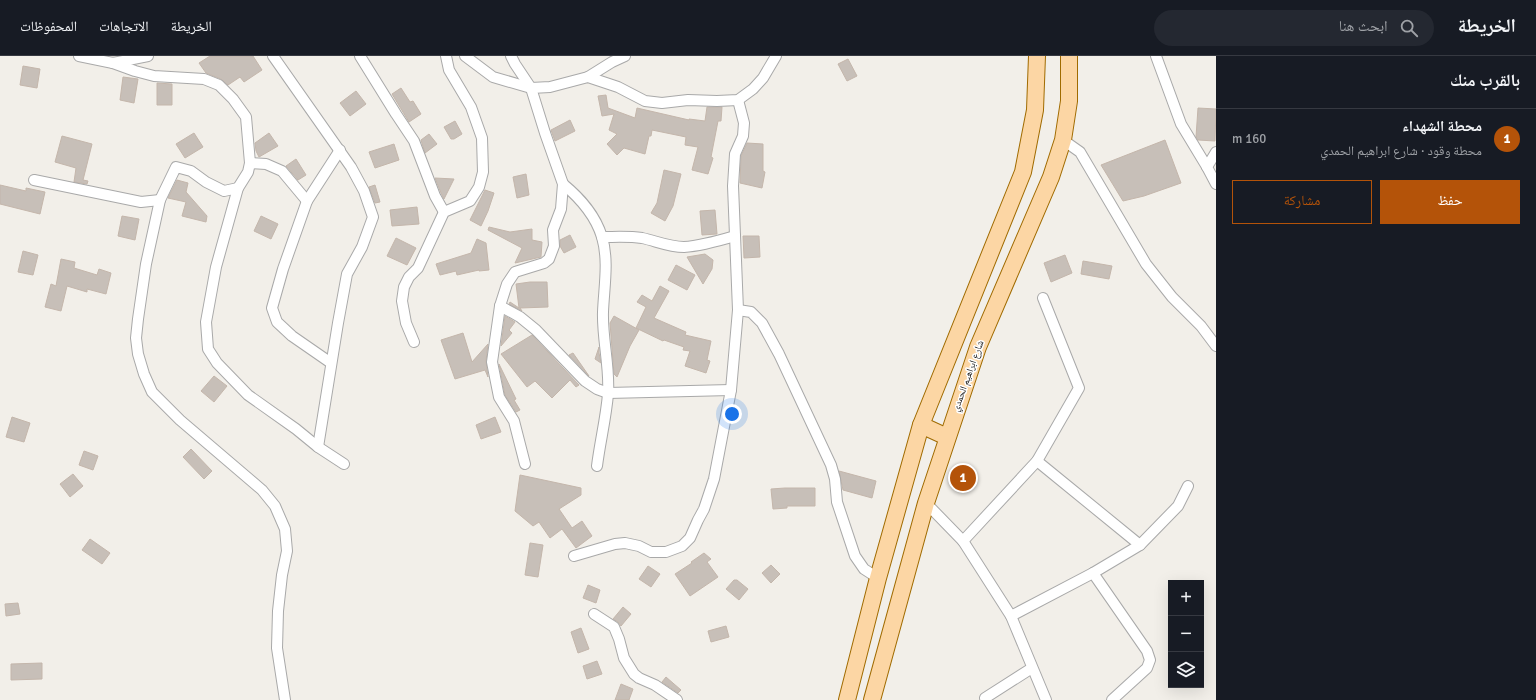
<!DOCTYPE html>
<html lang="ar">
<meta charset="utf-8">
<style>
body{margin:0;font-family:Signika,"Noto Naskh Arabic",sans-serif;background:#242831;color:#f1f3f6;direction:rtl}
.controls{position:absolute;right:12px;bottom:12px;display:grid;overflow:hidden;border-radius:0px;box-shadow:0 4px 16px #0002}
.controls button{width:36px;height:36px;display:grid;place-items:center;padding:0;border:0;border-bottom:1px solid #363941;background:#171b24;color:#f1f3f6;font:20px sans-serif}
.you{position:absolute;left:732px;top:358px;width:14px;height:14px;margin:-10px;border:3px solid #fff;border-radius:50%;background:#1a73e8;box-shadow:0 0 0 6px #1a73e833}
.badge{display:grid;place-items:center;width:26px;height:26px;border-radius:50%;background:#b45309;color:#fff;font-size:13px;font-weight:700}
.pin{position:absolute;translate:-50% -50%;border:2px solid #fff;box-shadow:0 1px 4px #0006}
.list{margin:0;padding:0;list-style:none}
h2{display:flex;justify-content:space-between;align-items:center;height:52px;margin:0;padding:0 16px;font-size:17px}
h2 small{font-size:13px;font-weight:400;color:#9ea1a6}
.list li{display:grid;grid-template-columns:26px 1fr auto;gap:12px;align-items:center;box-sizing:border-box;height:60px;padding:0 16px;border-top:1px solid #363941}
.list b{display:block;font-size:15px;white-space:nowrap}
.list p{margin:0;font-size:13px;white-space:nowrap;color:#9ea1a6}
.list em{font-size:13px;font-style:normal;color:#9ea1a6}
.actions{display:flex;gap:8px;padding:12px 16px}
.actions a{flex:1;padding:9px 0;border:1px solid #b45309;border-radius:0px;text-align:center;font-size:14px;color:#b45309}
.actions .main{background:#b45309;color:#fff}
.icon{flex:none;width:22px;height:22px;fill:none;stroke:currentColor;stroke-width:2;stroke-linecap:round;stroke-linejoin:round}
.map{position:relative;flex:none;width:1216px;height:644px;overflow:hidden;direction:ltr}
header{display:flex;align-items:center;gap:24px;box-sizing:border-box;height:56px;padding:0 20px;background:#171b24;border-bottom:1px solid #363941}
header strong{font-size:19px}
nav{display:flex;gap:22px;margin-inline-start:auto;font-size:14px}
.search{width:280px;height:36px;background:#242831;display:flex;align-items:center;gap:10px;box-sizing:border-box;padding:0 14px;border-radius:22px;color:#9ea1a6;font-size:15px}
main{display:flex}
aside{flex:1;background:#171b24}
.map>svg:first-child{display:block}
.building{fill:#c7bfb8;stroke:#c4b6ab}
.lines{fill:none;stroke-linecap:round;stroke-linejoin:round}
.minor-casing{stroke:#a9a9a9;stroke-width:12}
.primary-casing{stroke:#a06b00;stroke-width:18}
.minor{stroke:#fff;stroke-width:10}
.primary{stroke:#fcd6a4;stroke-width:16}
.labels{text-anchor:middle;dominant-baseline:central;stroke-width:3;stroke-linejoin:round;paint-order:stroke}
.street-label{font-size:10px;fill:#222;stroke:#fff}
</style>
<header>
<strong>الخريطة</strong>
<div class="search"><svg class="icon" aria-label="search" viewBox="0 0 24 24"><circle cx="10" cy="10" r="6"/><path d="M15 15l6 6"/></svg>ابحث هنا</div>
<nav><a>الخريطة</a><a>الاتجاهات</a><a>المحفوظات</a></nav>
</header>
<main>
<aside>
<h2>بالقرب منك<small></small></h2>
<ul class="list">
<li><span class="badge">1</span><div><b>محطة الشهداء</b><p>محطة وقود · شارع ابراهيم الحمدي</p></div><em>160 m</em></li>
</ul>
<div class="actions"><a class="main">حفظ</a><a>مشاركة</a></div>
</aside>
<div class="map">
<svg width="1216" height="644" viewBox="0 0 1216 644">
<rect width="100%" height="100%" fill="#f2efe9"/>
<g class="building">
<path d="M 210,0 L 253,0 L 262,14 L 244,26 L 240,21 L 228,29 L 221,23 L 206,17 L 199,7 Z"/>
<path d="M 848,3 L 857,20 L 847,25 L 838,8 Z"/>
<path d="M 23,10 L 40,13 L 37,32 L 20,29 Z"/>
<path d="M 123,21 L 138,23 L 134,47 L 120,44 Z"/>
<path d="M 157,27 L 172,28 L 172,49 L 157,49 Z"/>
<path d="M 401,32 L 410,46 L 413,45 L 421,58 L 409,66 L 392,38 Z"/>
<path d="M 356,35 L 366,48 L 350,60 L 340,47 Z"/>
<path d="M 606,39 L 608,52 L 635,62 L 637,52 L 689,64 L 689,63 L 705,65 L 707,51 L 722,51 L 721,65 L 718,65 L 711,101 L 713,102 L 708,118 L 692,114 L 698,91 L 685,89 L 686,81 L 652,74 L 651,80 L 649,80 L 645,98 L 624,92 L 617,99 L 607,88 L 617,78 L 609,74 L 614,58 L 602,60 L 598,40 Z"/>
<path d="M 1198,52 L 1216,53 L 1215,85 L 1198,84 L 1196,81 Z"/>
<path d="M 570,64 L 575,75 L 555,85 L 551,74 Z"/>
<path d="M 455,65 L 462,78 L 454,83 L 451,83 L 444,71 Z"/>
<path d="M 194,77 L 203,91 L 185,102 L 176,88 Z"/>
<path d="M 269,77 L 278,90 L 259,101 L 256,95 L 255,87 Z"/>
<path d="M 429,78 L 437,88 L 425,97 L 421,84 Z"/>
<path d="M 62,80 L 92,88 L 83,124 L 88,125 L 87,128 L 74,126 L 76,112 L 55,106 Z"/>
<path d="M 1165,84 L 1181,127 L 1144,140 L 1123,145 L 1101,109 Z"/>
<path d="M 747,87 L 763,88 L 763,115 L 765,116 L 762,132 L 740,127 L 741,100 Z"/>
<path d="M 394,88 L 399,104 L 375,112 L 369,96 Z"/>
<path d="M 296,103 L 306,119 L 298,124 L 286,110 Z"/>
<path d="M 664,114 L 681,118 L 673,150 L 665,165 L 651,157 L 657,147 Z"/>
<path d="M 526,118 L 529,139 L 517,142 L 513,121 Z"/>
<path d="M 435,122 L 454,123 L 444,143 L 441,137 Z"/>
<path d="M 177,124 L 188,127 L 186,136 L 207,160 L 206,166 L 182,160 L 186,146 L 168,142 Z"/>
<path d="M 0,129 L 26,135 L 26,132 L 45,136 L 40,158 L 0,148 Z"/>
<path d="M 375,129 L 380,146 L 375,147 L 369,131 Z"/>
<path d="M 485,134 L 494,137 L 488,155 L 481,170 L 470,164 Z"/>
<path d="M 417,151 L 419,168 L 392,170 L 390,154 Z"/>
<path d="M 715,154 L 717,178 L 702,179 L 700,155 Z"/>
<path d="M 122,160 L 139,163 L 135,184 L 118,180 Z"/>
<path d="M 261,160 L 278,168 L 271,183 L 254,175 Z"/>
<path d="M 489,171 L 510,176 L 532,173 L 532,184 L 542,186 L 541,201 L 515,207 L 522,192 L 488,174 Z"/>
<path d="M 570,179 L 576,191 L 564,197 L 560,190 L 560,184 Z"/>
<path d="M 743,180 L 759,180 L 760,201 L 744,202 Z"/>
<path d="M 396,182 L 416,192 L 407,209 L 387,200 Z"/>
<path d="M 477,183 L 486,187 L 489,214 L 479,215 L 479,214 L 457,219 L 456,215 L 440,219 L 436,208 L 471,197 Z"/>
<path d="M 23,195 L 38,199 L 33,219 L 18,216 Z"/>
<path d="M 705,198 L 713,204 L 712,213 L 703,228 L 687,201 Z"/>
<path d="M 1065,199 L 1072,217 L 1051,226 L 1044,207 Z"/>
<path d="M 61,203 L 75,206 L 74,212 L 97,219 L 99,213 L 111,217 L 106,238 L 87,233 L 87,236 L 67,230 L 61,255 L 45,251 L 51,228 L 56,230 Z"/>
<path d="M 1083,205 L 1112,210 L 1109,223 L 1081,218 Z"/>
<path d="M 676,209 L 695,219 L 687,234 L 668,224 Z"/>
<path d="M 530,226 L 547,226 L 548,251 L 520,252 L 522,255 L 509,248 L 510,246 L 519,252 L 516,228 Z"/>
<path d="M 660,230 L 669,235 L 654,262 L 686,276 L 685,279 L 711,285 L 707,304 L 710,305 L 706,317 L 685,310 L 690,295 L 683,294 L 684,291 L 664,284 L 663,285 L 636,272 L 646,251 L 637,246 L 642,239 L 652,245 Z"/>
<path d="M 505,260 L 515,266 L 509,274 L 512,277 L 501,290 Z"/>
<path d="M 614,260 L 639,274 L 630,290 L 617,321 L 614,318 L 610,267 Z"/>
<path d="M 463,277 L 472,306 L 488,288 L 486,305 L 488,321 L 485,314 L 455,323 L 441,284 Z"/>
<path d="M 532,279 L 579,329 L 576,331 L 570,324 L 552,342 L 535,325 L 527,331 L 501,298 Z"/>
<path d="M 599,291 L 599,297 L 601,307 L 595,303 Z"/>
<path d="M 573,297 L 589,320 L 569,299 Z"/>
<path d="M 499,308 L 516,343 L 514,344 L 520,354 L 516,356 L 505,339 Z"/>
<path d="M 214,320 L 227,330 L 214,346 L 201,335 Z"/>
<path d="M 12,361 L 30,367 L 24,386 L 6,381 Z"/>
<path d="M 495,361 L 501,376 L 481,383 L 476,369 Z"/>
<path d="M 191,393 L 212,415 L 204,423 L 183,401 Z"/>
<path d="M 84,395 L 98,400 L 93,414 L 79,409 Z"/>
<path d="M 839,415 L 876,425 L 872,442 L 843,434 Z"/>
<path d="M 73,418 L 83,430 L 70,441 L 60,428 Z"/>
<path d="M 520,419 L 581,432 L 581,439 L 559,453 L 572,472 L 582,465 L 592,480 L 576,492 L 562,473 L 550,482 L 539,466 L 533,470 L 515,455 Z"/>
<path d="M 785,432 L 815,432 L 815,450 L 787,450 L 787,452 L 773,453 L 771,433 Z"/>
<path d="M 90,483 L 110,497 L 102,508 L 82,494 Z"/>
<path d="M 530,487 L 543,489 L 538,521 L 525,519 Z"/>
<path d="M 704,497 L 711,503 L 707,506 L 718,521 L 690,540 L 675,518 L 692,507 L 691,506 Z"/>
<path d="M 771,509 L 780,518 L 771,527 L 762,517 Z"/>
<path d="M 648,510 L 660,518 L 651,531 L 639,523 Z"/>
<path d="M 734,524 L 737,524 L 748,533 L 739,544 L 726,533 Z"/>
<path d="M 588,529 L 600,534 L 596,547 L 583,542 Z"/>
<path d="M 18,547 L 20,558 L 6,560 L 5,548 Z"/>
<path d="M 623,551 L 631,558 L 621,570 L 618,566 L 613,563 Z"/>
<path d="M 726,570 L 729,581 L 711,586 L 708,575 Z"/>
<path d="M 581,572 L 589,593 L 578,597 L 571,576 Z"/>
<path d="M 597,605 L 602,618 L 587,623 L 583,610 Z"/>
<path d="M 42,607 L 42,623 L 11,624 L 11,608 Z"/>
<path d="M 666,621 L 681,634 L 678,637 L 662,626 Z"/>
<path d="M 621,628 L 633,633 L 629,644 L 615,644 Z"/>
</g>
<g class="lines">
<g class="minor-casing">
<g id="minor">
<path d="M 79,0 L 113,7 L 135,15 L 154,20 L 204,23 L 219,29 L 233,43 L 246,61 L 250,107 L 248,116 L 238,132 L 216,211 L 206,266 L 208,293 L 217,307 L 248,339 L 296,373 L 318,391 L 344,408"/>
<path d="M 273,0 L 351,111 L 364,135 L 373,161 L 362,191 L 347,218 L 338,267 L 318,391"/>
<path d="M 360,0 L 396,58 L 414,85 L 435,140 L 444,156"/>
<path d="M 465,0 L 493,21 L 531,32 L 550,31 L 588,21 L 618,31 L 645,45 L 662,47 L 688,44 L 717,45 L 738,44 L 753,33 L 763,22 L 776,0"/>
<path d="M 511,0 L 515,8 L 531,32 L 545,77 L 563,128 L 561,153 L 553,174 L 554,190 L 549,203 L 544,207 L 515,216 L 507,228 L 500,250 L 492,306 L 499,341 L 514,365 L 525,408"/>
<path d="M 1156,0 L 1181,68 L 1207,111"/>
<path d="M 113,7 L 148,0"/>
<path d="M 588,21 L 612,6 L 625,0"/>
<path d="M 1063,84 L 1080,96 L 1146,208 L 1172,241 L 1201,270 L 1216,290"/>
<path d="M 1216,96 L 1207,111 L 1216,128"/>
<path d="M 250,107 L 266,108 L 282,115 L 307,145"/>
<path d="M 34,124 L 141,146 L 160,144"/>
<path d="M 563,128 C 580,142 595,158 602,181 C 609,205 604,231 603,256 C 602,282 610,311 608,338 C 606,362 600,386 597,410"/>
<path d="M 238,132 L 224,135 L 206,126 L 191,115 L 176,111 L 160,144 L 146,208 L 138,263 L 136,282 L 138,298 L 144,318 L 152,336 L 180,364 L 262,434 L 275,450 L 285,473 L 287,495 L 282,519 L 278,555 L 277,592 L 285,644"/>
<path d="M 602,181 C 615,181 629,180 642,182 C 656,185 669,191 684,191 C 701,190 718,185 735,180"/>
<path d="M 500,250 L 520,261 L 536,274 L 585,325 L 597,333 L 608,337 L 731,334"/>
<path d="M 738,254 L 751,256 L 762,267 L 779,298 L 831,409 L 835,423 L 837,446 L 855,500 L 864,513 L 878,522"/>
<path d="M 414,286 L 406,267 L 402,245 L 404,231 L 409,221 L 418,212 L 444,156 L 470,145 L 479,131 L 483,116 L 482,82 L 471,51 L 449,14 L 446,0"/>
<path d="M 331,307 L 292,280 L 277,266 L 272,252 L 283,213 L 307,145 L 340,94"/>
<path d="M 1037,405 L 1140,489"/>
<path d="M 926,447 L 963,485 L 1011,560 L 1046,644"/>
<path d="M 963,485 L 1037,405 L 1079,332 L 1043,242"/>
<path d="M 574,500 L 615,488 L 625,487 L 639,490 L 651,496 L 666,496 L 682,490 L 690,482 L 698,464 L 704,453 L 714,423 L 731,334 L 738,254 L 733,130 L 735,98 L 743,80 L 744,67 L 738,44"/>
<path d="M 1093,517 L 1147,595 L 1150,604 L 1147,612 L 1112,644"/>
<path d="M 594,558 L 614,571 L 619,583 L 624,602 L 634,618 L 639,622 L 655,629 L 677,644"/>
<path d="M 1011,560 L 1093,517 L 1140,489 L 1178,450 L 1188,430"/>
<path d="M 985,642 L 1032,612"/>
</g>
</g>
<g class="primary-casing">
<g id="primary">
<path d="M 921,369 L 947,381"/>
<path d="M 847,644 L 878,522 L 921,369 L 1023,116 L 1035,54 L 1037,0"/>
<path d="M 872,644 L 926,447 L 978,291 L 1051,121 L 1063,84 L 1069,45 L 1069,0"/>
</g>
</g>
<use href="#minor" class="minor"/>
<use href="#primary" class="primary"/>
</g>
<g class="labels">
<g class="street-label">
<text transform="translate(968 320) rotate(-70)">شارع ابراهيم الحمدي</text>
</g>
</g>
</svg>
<div class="controls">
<button>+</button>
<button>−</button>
<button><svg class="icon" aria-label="layers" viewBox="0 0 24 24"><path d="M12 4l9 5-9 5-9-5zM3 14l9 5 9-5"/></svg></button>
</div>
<div class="you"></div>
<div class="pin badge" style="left:963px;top:422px">1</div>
</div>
</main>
